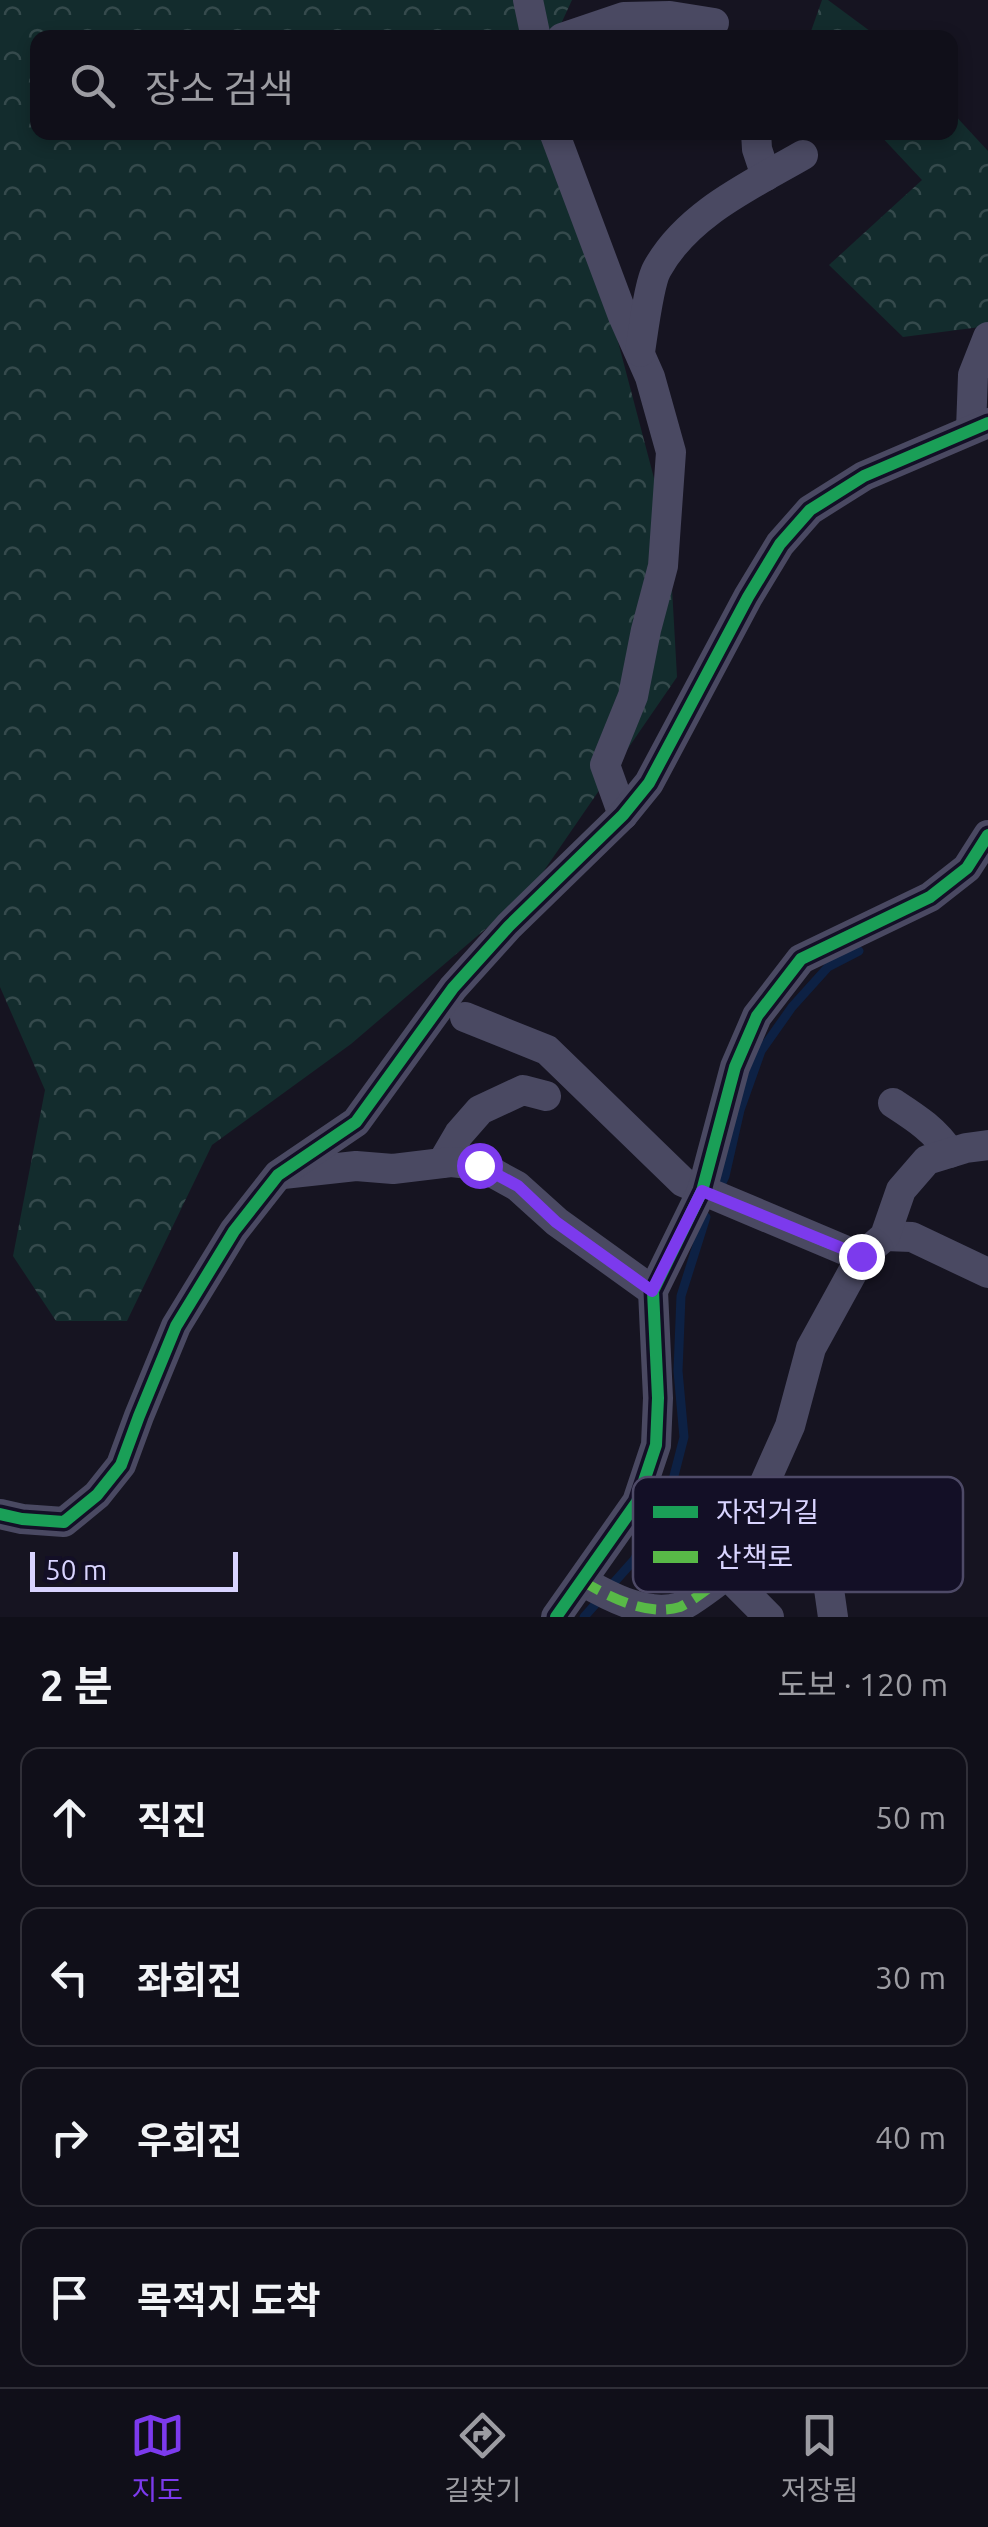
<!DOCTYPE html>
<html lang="ko">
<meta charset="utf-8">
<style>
body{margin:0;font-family:Ubuntu,"Noto Sans KR",sans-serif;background:#191822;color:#f1f3f6}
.scale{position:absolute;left:30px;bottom:25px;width:208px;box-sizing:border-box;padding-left:10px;border:5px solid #d9d4ff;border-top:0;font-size:28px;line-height:35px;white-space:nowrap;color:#d9d4ff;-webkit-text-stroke:8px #130f26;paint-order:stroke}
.stop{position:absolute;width:30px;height:30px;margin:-22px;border:8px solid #7c3aed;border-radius:50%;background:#fff}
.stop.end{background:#7c3aed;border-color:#fff;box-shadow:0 2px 10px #0008}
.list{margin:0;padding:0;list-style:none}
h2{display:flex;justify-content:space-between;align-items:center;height:130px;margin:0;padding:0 40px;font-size:42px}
h2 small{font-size:32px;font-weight:400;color:#9c9ca2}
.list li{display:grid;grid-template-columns:65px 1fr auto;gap:30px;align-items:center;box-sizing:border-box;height:140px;margin:0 20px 20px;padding:0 20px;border:2px solid #302f38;border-radius:20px}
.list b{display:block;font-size:38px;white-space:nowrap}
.list em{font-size:32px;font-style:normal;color:#9c9ca2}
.icon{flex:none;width:55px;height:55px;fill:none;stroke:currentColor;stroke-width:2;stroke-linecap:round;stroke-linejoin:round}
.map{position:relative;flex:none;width:988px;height:1617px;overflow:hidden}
.search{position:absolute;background:#100f19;box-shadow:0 5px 15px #0003;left:30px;right:30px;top:30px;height:110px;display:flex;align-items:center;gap:25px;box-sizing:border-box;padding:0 35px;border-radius:20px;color:#9c9ca2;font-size:38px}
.sheet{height:770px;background:#100f19}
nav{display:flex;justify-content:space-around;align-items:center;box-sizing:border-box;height:140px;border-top:2px solid #302f38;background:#100f19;font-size:28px;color:#9c9ca2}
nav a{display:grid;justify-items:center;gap:5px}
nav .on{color:#7c3aed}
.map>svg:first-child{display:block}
.forest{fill:url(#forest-crowns)}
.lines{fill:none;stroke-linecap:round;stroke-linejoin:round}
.stream{stroke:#0d2144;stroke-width:9}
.street{stroke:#4a4962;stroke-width:30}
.quiet{stroke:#58b947;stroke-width:10;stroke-dasharray:20 10;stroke-linecap:butt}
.cycleway-casing{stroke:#130f26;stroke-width:19}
.cycleway{stroke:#1a9f57;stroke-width:12}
.route{stroke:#7c3aed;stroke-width:12}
.key{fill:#130f26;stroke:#4e4a67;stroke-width:2.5}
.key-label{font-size:28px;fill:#d9d4ff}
</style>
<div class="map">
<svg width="988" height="1617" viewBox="0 0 988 1617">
<defs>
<pattern id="forest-crowns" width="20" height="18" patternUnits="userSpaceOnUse" patternTransform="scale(2.5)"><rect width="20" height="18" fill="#132c2d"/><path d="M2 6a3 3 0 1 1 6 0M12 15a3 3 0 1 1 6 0" fill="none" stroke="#354a4c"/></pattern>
</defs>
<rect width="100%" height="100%" fill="#161421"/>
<g class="forest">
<path d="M 0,0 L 572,0 L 555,37 L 38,38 L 38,132 L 563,133 L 669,535 L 677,677 L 530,891 L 351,1044 L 212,1145 L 127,1321 L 56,1321 L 13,1256 L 45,1090 L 0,987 Z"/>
<path d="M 822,0 L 828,0 L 878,37 L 809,37 Z"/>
<path d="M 951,111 L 988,151 L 988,326 L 903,337 L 829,265 L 922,180 L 878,133 L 950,132 Z"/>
</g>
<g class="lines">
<g class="stream">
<path d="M 719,1189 L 725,1176 L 740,1110 L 761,1051 L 792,1007 L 828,967 L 859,951"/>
<path d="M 610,1587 L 634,1560 L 667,1503 L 684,1437 L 678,1371 L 681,1296 L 706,1217"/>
<path d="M 584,1617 L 600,1599"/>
</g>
<g class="street">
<path d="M 528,0 L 536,38"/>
<path d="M 562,38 L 624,17 L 670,16 L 714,23"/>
<path d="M 554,132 L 623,316 L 650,377 L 671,452 L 663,566 L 646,630 L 633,696 L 605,765 L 623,815"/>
<path d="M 756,132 L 757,149 L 766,176"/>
<path d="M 640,352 C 643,333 649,283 657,269 C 687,214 751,185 803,155"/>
<path d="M 971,429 L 973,375 L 988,337"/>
<path d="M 465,1017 L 547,1050 L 683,1182 L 861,1257"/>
<path d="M 893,1103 C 916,1118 935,1130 950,1153"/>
<path d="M 442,1163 L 459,1134 L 480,1110 L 523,1090 L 546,1096"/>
<path d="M 283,1174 L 356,1166 L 393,1169 L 451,1162 L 479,1165 L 517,1186 L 557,1222 L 653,1291"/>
<path d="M 885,1236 L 912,1237 L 988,1273"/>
<path d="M 0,1514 L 22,1519 L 64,1522 L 97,1495 L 121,1465 L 139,1416 L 176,1326 L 234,1231 L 278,1175 L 356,1122 L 453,988 L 509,926 L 623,815 L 649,783 L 748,597 L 780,544 L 810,510 L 864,476 L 988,423"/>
<path d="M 582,1581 C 610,1597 647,1617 680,1607 C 696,1599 712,1585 727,1575"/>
<path d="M 556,1617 L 637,1502 L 656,1445 L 658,1398 L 653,1291 L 702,1191 L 735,1067 L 757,1016 L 801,959 L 930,897 L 967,868 L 988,835"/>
<path d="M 769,1617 L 727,1575 L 737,1545 L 790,1426 L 811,1348 L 861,1257 L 885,1236 L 901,1190 L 927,1160 L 966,1148 L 988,1145"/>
<path d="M 833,1617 L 828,1582 L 835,1551 L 853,1525 L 869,1514 L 933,1515"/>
</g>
<g class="quiet">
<path d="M 702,1191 L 861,1257"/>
<path d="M 582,1581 C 610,1597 647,1617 680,1607 C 696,1599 712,1585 727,1575"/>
</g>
<g class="cycleway-casing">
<g id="cycleway">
<path d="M 0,1514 L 22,1519 L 64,1522 L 97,1495 L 121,1465 L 139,1416 L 176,1326 L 234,1231 L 278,1175 L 356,1122 L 453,988 L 509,926 L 623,815 L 649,783 L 748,597 L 780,544 L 810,510 L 864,476 L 988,423"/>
<path d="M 556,1617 L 637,1502 L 656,1445 L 658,1398 L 653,1291 L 702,1191 L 735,1067 L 757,1016 L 801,959 L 930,897 L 967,868 L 988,835"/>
</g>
</g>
<use href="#cycleway" class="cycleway"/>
</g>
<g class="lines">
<path class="route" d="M 479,1165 L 518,1186 L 556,1222 L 652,1291 L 702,1191 L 861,1256"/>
</g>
<rect x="633" y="1477" width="330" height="115" rx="15" class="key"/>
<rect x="653" y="1506" width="45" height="12" fill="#1a9f57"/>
<rect x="653" y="1551" width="45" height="12" fill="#58b947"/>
<g class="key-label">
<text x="716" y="1522">자전거길</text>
<text x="716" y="1567">산책로</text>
</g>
</svg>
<div class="scale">50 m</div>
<div class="stop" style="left:479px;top:1165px"></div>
<div class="stop end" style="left:861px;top:1256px"></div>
<div class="search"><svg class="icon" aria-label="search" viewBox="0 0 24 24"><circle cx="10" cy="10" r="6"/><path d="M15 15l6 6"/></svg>장소 검색</div>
</div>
<section class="sheet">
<h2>2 분<small>도보 · 120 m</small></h2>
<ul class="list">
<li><svg class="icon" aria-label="ahead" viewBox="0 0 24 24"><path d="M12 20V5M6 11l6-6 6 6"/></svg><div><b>직진</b></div><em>50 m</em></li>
<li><svg class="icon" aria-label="left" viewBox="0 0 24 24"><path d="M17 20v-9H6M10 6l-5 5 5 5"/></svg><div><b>좌회전</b></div><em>30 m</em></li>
<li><svg class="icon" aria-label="right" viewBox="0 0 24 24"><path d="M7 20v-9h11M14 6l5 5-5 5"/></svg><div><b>우회전</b></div><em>40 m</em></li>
<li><svg class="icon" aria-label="arrive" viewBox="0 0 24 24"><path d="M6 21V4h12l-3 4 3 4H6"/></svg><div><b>목적지 도착</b></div></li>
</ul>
</section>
<nav>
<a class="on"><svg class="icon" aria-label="map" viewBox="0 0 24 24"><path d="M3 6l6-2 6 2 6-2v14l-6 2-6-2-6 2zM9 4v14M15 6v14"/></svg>지도</a>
<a><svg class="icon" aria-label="directions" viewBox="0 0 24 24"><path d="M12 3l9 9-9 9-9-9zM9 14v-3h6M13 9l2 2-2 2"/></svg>길찾기</a>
<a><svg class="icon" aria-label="saved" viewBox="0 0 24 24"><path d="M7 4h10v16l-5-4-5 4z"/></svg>저장됨</a>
</nav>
